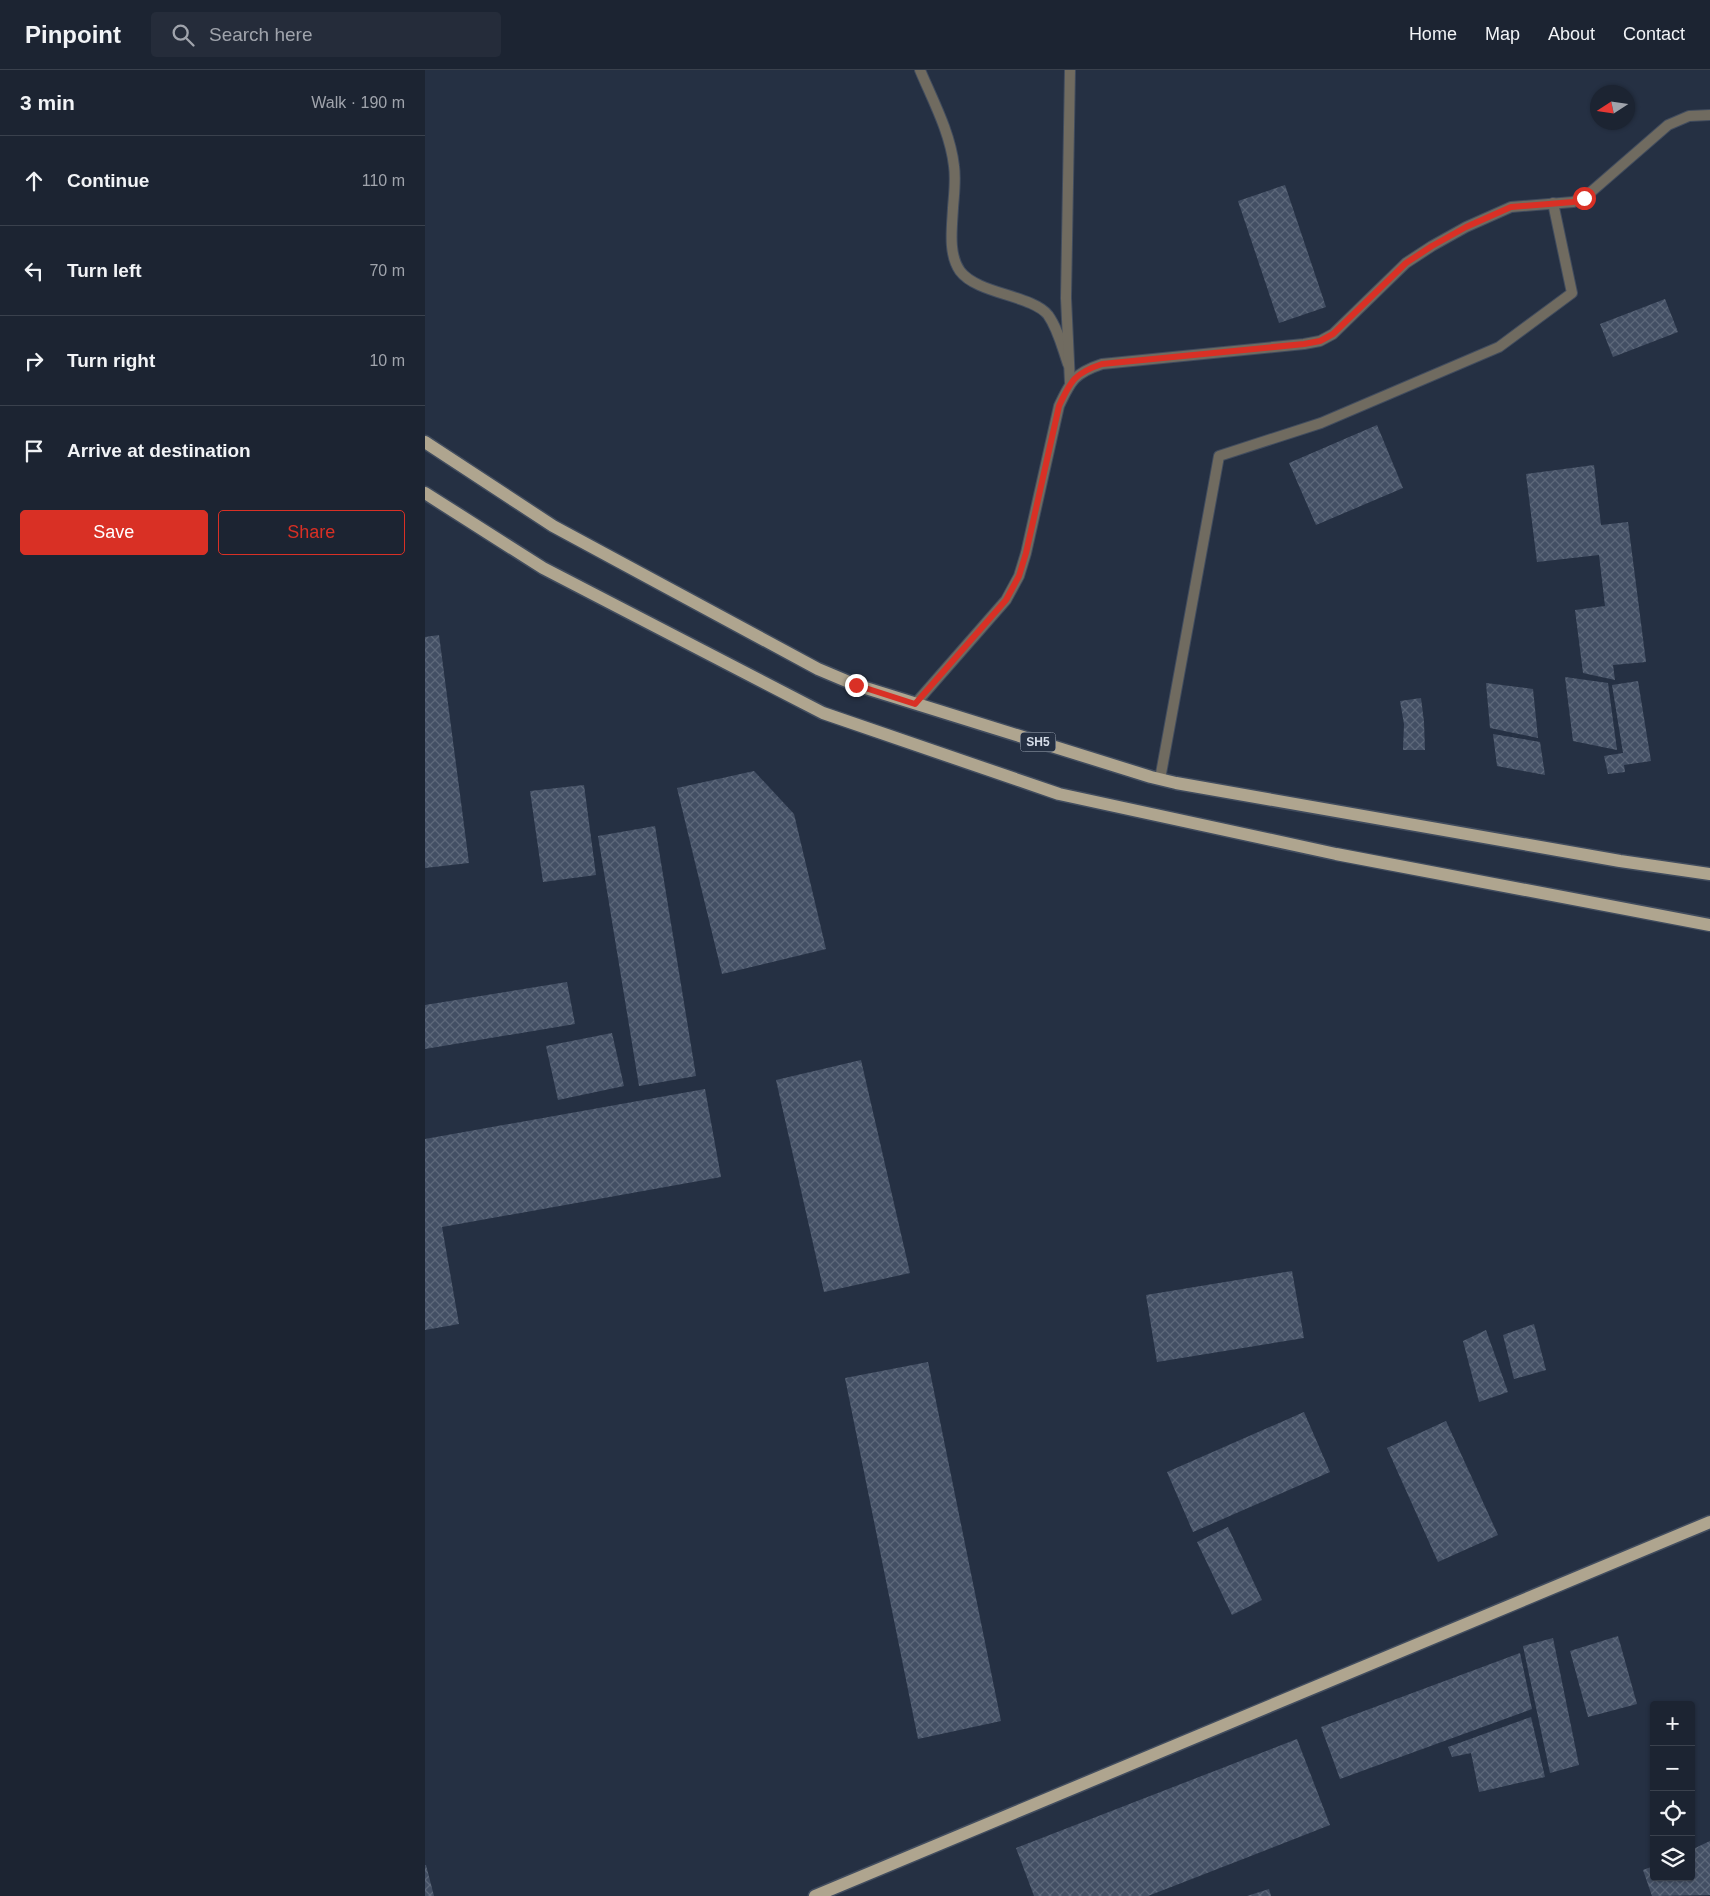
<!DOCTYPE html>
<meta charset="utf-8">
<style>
body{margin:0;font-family:Arial,sans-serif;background:#252c3a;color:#f1f3f6}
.controls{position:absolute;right:15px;bottom:15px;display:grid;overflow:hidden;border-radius:5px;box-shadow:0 1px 4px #0004}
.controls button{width:45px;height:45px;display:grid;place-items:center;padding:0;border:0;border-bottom:1px solid #3a414d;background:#1c2432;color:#f1f3f6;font:25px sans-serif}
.compass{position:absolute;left:1165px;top:15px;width:45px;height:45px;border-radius:50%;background:#1c2432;box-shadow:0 1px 4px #0004;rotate:258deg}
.stop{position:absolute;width:15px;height:15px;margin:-11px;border:4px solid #d93025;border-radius:50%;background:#fff}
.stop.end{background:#d93025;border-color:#fff;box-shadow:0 1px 5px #0008}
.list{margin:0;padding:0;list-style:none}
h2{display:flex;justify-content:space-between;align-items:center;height:65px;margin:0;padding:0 20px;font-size:21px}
h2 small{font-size:16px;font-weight:400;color:#a0a4ac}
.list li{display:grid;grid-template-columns:32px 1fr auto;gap:15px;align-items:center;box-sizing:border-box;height:90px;padding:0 20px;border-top:1px solid #3a414d}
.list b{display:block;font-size:19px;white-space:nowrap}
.list em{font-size:16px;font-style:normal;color:#a0a4ac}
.actions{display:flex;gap:10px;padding:15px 20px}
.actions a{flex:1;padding:11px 0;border:1px solid #d93025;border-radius:5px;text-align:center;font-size:18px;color:#d93025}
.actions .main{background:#d93025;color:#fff}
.icon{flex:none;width:28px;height:28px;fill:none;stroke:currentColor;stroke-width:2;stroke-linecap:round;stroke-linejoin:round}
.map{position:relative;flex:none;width:1285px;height:1826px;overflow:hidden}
header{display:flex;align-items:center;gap:30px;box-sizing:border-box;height:70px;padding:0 25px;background:#1c2432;border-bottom:1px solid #3a414d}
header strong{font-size:24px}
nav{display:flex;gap:28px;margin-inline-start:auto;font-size:18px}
.search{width:350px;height:45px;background:#252c3a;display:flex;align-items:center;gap:12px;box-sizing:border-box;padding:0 18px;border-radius:5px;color:#a0a4ac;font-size:19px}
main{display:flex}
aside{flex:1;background:#1c2432}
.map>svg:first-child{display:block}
.building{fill:url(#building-cross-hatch)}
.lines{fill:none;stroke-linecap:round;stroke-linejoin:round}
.service-casing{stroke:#414c5e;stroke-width:12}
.minor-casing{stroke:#414c5e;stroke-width:12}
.primary-casing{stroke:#414c5e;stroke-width:15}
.service{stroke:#706b60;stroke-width:10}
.minor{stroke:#706b60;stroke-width:10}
.primary{stroke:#afa58f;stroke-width:12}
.route{stroke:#d93025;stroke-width:6}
.labels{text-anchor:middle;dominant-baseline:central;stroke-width:4.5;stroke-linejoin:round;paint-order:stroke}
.shield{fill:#253043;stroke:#a1a9b7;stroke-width:1}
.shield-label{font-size:12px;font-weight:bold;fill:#d6dde9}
</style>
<header>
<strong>Pinpoint</strong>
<div class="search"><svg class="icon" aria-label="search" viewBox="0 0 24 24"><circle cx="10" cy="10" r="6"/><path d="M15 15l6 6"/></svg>Search here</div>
<nav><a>Home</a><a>Map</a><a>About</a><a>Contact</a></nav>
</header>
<main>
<aside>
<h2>3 min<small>Walk · 190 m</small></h2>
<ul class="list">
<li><svg class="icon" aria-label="ahead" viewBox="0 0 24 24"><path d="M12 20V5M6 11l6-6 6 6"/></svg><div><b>Continue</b></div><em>110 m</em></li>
<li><svg class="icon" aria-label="left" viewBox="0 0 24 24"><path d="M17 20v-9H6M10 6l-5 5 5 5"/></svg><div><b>Turn left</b></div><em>70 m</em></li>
<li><svg class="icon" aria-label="right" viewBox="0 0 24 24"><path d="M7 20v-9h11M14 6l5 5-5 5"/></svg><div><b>Turn right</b></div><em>10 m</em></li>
<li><svg class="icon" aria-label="arrive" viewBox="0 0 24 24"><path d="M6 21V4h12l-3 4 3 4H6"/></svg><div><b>Arrive at destination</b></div></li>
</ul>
<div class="actions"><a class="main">Save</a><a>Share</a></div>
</aside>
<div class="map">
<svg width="1285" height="1826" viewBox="0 0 1285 1826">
<defs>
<pattern id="building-cross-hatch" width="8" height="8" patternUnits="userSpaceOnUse" patternTransform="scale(1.25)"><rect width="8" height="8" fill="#434f64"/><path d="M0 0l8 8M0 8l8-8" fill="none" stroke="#5d687a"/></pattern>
</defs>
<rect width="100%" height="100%" fill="#253043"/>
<g class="building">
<path d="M 860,115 L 901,237 L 854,253 L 813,131 Z"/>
<path d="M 1240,229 L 1253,262 L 1188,287 L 1175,254 Z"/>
<path d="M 952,355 L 978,418 L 891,455 L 864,393 Z"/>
<path d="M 1169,395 L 1176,455 L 1203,452 L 1221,592 L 1188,595 L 1190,610 L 1158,603 L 1150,540 L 1180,536 L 1174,485 L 1112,492 L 1101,404 Z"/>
<path d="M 14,565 L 44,793 L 0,798 L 0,567 Z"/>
<path d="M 1140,607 L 1183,613 L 1192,680 L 1148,671 Z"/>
<path d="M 1213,611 L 1226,691 L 1199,695 L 1200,702 L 1183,704 L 1179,686 L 1198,683 L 1187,615 Z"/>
<path d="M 1061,613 L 1108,619 L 1113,668 L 1065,658 Z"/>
<path d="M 996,628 L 999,652 L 1000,680 L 978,680 L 979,654 L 975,631 Z"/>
<path d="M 1068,664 L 1115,672 L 1120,705 L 1072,696 Z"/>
<path d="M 329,701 L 369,744 L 401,879 L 297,904 L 252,718 Z"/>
<path d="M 159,715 L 171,805 L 118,812 L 105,721 Z"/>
<path d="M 230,756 L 271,1006 L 214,1016 L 173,766 Z"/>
<path d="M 142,912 L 150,954 L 0,979 L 0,935 Z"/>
<path d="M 187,963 L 199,1016 L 133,1030 L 121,976 Z"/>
<path d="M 436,990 L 485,1203 L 399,1222 L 351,1010 Z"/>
<path d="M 280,1019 L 296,1107 L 17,1157 L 34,1254 L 0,1260 L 0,1069 Z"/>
<path d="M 867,1201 L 879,1268 L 732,1292 L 721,1225 Z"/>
<path d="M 1109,1254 L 1121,1300 L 1089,1309 L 1078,1265 Z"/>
<path d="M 1061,1260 L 1083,1322 L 1054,1332 L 1038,1271 Z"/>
<path d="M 503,1292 L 576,1651 L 493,1669 L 420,1308 Z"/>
<path d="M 879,1342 L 905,1402 L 768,1462 L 742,1402 Z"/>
<path d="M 1021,1351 L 1073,1465 L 1013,1492 L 962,1378 Z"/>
<path d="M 803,1457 L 837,1530 L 807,1545 L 772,1472 Z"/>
<path d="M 1193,1566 L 1212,1634 L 1163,1647 L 1145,1581 Z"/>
<path d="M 1128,1568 L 1154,1695 L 1125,1703 L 1098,1576 Z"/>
<path d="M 1095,1583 L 1107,1639 L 915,1709 L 896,1657 Z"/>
<path d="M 1106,1647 L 1120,1707 L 1054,1722 L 1046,1683 L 1027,1687 L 1023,1677 Z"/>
<path d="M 872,1669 L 905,1755 L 723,1826 L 609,1826 L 591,1778 Z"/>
<path d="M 1285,1771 L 1285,1825 L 1227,1826 L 1218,1800 L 1229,1796 L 1229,1807 L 1266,1807 L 1266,1780 Z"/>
<path d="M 0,1795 L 1,1795 L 9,1826 L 0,1826 Z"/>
<path d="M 844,1819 L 846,1826 L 822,1826 Z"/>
</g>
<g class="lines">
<g class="service-casing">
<g id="service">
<path d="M 495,0 C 508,31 525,62 529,96 C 531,110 529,124 528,138 C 527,158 523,184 535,201 C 552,224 607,225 623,245 C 633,259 637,277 643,294"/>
<path d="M 735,709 L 794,386 L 896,353 L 1074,277 L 1147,223 L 1128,133"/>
</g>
</g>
<g class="minor-casing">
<g id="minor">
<path d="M 645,313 L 641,228 L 645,0"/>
<path d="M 490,634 L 581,530 L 594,506 L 601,483 L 634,336 C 646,310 650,303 677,294 L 879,274 L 895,271 L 908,264 L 981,193 L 1007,176 L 1041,157 L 1086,137 L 1148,132 L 1159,128 L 1243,55 L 1264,46 L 1285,45"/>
</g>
</g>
<g class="primary-casing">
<g id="primary">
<path d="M 0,372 L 128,456 L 393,599 L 431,615 L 726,707 L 751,713 L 1195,791 L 1285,804"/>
<path d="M 0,423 L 118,498 L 398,643 L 634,724 L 911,784 L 1285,855"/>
<path d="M 390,1826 L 1285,1452"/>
</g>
</g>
<use href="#service" class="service"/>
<use href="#minor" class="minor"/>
<use href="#primary" class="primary"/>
</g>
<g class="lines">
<path class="route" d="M 431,615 L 490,634 L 581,530 L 594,506 L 601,483 L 634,336 C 646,310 650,303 677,294 L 879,274 L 895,271 L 908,264 L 981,193 L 1007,176 L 1041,157 L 1086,137 L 1148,132 L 1159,128"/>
</g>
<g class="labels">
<rect class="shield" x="595.5" y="662.5" width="35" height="19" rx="4"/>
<g class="shield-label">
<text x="613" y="672">SH5</text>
</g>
</g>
</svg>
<div class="controls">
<button>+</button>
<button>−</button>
<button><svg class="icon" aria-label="locate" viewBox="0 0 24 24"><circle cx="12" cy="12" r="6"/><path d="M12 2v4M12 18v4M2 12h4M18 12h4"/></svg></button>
<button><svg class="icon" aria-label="layers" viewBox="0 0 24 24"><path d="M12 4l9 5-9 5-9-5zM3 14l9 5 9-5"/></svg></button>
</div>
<svg class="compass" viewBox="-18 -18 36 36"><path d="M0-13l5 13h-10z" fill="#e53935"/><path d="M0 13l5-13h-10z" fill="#a0a4ac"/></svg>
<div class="stop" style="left:1159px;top:128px"></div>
<div class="stop end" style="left:431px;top:615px"></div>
</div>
</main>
